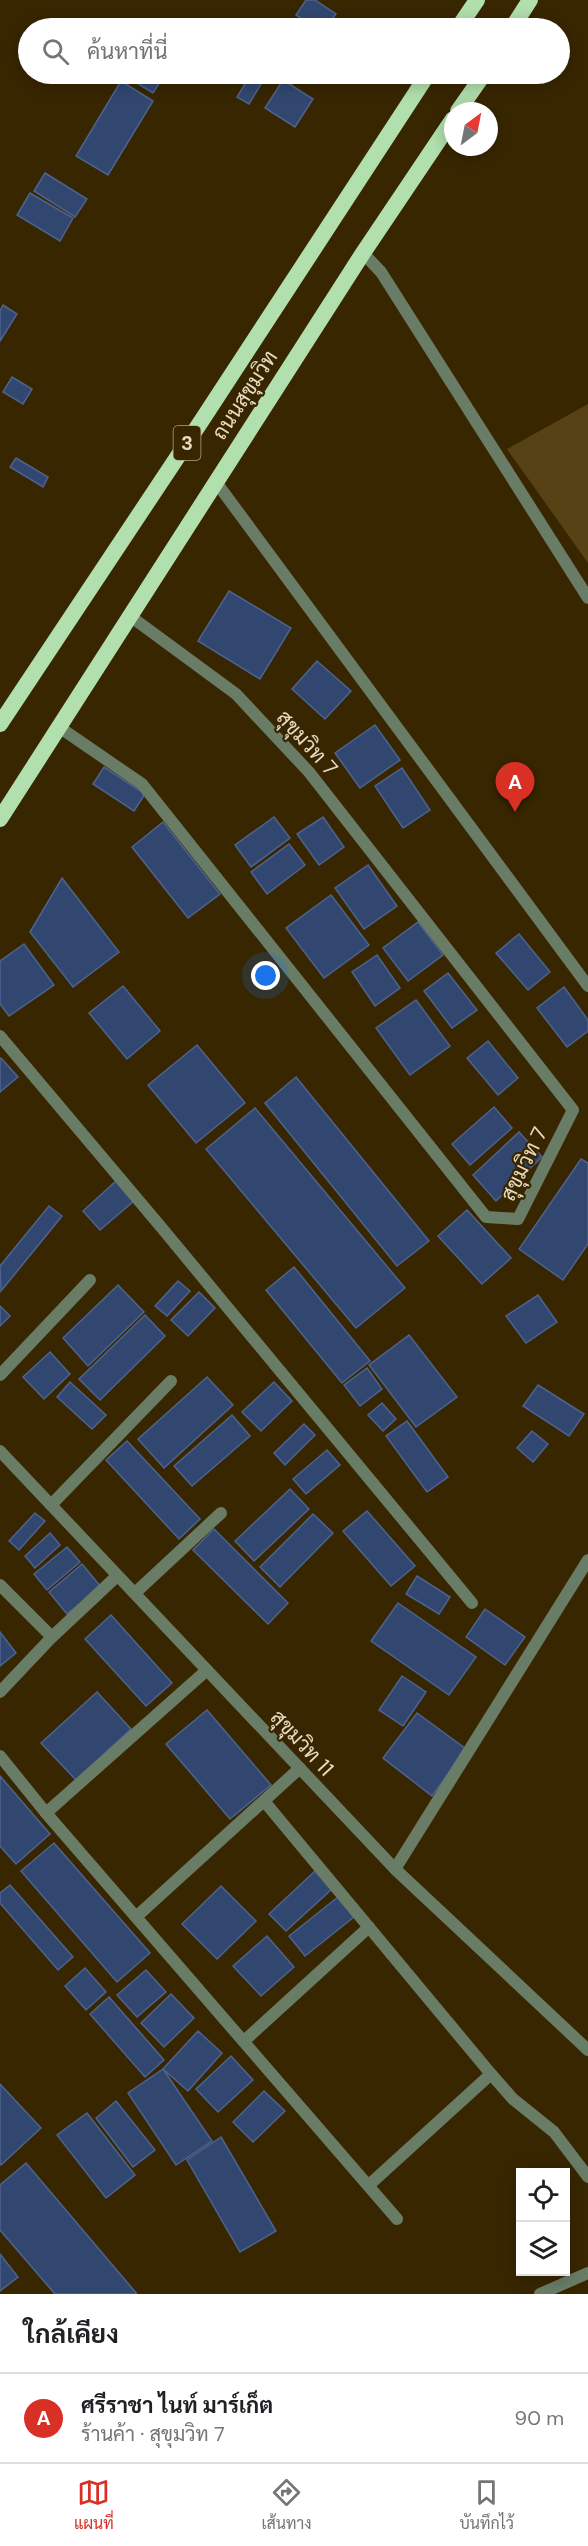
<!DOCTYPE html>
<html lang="th">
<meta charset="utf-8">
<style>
body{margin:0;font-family:"DM Sans",Sarabun,sans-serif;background:#f2f2f2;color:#202124}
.controls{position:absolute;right:18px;bottom:18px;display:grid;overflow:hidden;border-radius:0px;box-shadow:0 3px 15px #0003}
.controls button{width:54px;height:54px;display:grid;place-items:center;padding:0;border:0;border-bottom:2px solid #e0e0e0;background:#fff;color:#202124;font:30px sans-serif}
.compass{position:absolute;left:444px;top:102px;width:54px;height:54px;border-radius:50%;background:#fff;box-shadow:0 3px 15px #0003;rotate:32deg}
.you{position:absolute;left:266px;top:976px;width:21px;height:21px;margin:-15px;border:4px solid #fff;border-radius:50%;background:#1a73e8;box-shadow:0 0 0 9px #1a73e833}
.badge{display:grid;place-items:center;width:39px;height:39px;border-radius:50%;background:#d93025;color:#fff;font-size:20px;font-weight:700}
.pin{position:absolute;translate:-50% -50px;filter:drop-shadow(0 2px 3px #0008)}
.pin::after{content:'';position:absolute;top:32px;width:21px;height:18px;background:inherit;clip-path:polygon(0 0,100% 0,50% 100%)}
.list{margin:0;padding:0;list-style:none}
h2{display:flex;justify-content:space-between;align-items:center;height:78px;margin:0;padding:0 24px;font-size:26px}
h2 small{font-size:20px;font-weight:400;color:#757577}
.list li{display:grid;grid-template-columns:39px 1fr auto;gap:18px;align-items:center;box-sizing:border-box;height:90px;padding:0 24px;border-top:2px solid #e0e0e0}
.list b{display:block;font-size:22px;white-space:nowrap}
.list p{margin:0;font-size:20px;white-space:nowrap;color:#757577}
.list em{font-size:20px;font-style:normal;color:#757577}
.icon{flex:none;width:33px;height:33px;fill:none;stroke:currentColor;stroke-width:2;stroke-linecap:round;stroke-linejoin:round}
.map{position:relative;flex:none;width:588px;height:2294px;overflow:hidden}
.search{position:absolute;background:#fff;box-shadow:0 3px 15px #0003;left:18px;right:18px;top:18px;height:66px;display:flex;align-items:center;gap:15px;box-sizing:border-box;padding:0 21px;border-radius:33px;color:#757577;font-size:22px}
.sheet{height:168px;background:#fff}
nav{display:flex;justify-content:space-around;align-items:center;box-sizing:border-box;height:84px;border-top:2px solid #e0e0e0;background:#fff;font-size:16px;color:#757577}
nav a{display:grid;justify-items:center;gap:3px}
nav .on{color:#d93025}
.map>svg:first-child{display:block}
.green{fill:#574215}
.building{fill:#324770;stroke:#4d638f;stroke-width:1.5}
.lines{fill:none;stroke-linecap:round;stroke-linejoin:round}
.minor{stroke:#687c66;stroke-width:12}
.trunk{stroke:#b1dfad;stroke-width:16}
.labels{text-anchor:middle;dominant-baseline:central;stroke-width:4.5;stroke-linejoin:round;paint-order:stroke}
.shield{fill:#382600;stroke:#b3a486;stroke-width:1.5}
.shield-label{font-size:20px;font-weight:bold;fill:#e8dac0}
.street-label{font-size:21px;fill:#e8dac0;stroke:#382600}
</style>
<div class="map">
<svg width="588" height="2294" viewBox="0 0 588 2294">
<rect width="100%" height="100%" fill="#382600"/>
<path class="green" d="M 588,404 L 588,563 L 507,449 Z"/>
<g class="building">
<path d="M 306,0 L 315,0 L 336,14 L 326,28 L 316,28 L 296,15 Z"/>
<path d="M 122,74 L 165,74 L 153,93 Z"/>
<path d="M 251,74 L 267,74 L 249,104 L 237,97 Z"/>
<path d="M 283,80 L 313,99 L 295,127 L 265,108 Z"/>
<path d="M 121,81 L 153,101 L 108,175 L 76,156 Z"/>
<path d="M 45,173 L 87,199 L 75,217 L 34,191 Z"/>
<path d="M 30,193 L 73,218 L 60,241 L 17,215 Z"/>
<path d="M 3,305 L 17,314 L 0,341 L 0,311 Z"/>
<path d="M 12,377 L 32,389 L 23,404 L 3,392 Z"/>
<path d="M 16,458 L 48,477 L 43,487 L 10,467 Z"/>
<path d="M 229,591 L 291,628 L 260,679 L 198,641 Z"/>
<path d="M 317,661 L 351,691 L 325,719 L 292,689 Z"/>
<path d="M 375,725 L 400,760 L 360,788 L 335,753 Z"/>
<path d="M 104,767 L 145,794 L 134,811 L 93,784 Z"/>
<path d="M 402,768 L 430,810 L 403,828 L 375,786 Z"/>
<path d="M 274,817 L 290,838 L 251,867 L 235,845 Z"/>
<path d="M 323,817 L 344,847 L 319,865 L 297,834 Z"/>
<path d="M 163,822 L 220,894 L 188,918 L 132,847 Z"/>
<path d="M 289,844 L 305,865 L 267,894 L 251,872 Z"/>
<path d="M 368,865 L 397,906 L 364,929 L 335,888 Z"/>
<path d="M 62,878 L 119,952 L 73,987 L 30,932 Z"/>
<path d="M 331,895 L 369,945 L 324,978 L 286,928 Z"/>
<path d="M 418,922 L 443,955 L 408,981 L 383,948 Z"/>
<path d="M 519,934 L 550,972 L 528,990 L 496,953 Z"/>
<path d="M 24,944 L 54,985 L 9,1016 L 0,1004 L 0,961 Z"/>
<path d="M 377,955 L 400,988 L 375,1006 L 352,972 Z"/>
<path d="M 448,973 L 477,1010 L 452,1028 L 424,991 Z"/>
<path d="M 123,986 L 160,1031 L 127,1059 L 89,1013 Z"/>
<path d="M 564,987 L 588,1020 L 588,1031 L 567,1047 L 537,1008 Z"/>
<path d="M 416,1000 L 450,1046 L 410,1075 L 376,1028 Z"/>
<path d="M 488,1041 L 518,1078 L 498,1095 L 467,1058 Z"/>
<path d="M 197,1045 L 245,1103 L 196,1143 L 148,1085 Z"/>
<path d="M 1,1058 L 18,1077 L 0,1092 L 0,1059 Z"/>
<path d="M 296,1077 L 429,1241 L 397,1266 L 265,1103 Z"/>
<path d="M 494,1107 L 512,1128 L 470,1165 L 452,1144 Z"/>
<path d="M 255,1108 L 405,1288 L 356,1328 L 206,1149 Z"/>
<path d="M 519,1132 L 542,1157 L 496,1201 L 473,1175 Z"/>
<path d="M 581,1159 L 588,1163 L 588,1244 L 563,1280 L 519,1249 Z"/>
<path d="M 116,1181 L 134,1201 L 100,1230 L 83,1211 Z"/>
<path d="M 49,1206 L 62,1216 L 1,1291 L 0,1266 Z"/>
<path d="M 467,1210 L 511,1258 L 482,1284 L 438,1236 Z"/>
<path d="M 294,1267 L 370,1361 L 342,1383 L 266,1290 Z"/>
<path d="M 178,1281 L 190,1291 L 167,1316 L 155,1306 Z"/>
<path d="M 118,1285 L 144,1312 L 88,1366 L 63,1338 Z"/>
<path d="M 199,1292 L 215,1308 L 188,1336 L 171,1320 Z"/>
<path d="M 538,1295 L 557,1322 L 526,1343 L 506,1316 Z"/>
<path d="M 0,1306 L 10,1316 L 0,1326 Z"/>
<path d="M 145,1315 L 165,1336 L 100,1400 L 79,1379 Z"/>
<path d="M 409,1335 L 457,1397 L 416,1427 L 369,1365 Z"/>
<path d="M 50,1352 L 70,1374 L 44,1399 L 23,1377 Z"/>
<path d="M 367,1368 L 382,1389 L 360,1406 L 344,1385 Z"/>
<path d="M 207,1377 L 233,1405 L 164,1468 L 138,1439 Z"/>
<path d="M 70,1382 L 106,1415 L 92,1429 L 57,1397 Z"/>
<path d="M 274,1382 L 292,1401 L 261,1431 L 242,1412 Z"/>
<path d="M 538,1385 L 584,1414 L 569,1436 L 523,1406 Z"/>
<path d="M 382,1403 L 396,1419 L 383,1431 L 368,1415 Z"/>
<path d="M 232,1415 L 250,1436 L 192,1486 L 174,1466 Z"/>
<path d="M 407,1421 L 448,1477 L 427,1492 L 386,1436 Z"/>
<path d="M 304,1424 L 315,1435 L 285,1465 L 274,1453 Z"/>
<path d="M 532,1431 L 548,1444 L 533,1462 L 517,1448 Z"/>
<path d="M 127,1441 L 200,1519 L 179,1539 L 106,1460 Z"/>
<path d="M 327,1450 L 340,1465 L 306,1494 L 293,1479 Z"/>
<path d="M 290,1489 L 309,1509 L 254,1561 L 235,1541 Z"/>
<path d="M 367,1511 L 415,1566 L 391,1586 L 343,1531 Z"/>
<path d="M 35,1513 L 45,1521 L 19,1550 L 9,1541 Z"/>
<path d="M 313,1514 L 333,1533 L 280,1587 L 260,1567 Z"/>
<path d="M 214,1529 L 288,1603 L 268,1624 L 193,1550 Z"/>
<path d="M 50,1533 L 60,1545 L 35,1568 L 25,1556 Z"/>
<path d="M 67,1547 L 80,1562 L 47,1590 L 34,1574 Z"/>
<path d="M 82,1564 L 101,1587 L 67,1614 L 49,1592 Z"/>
<path d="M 417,1576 L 450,1597 L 439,1614 L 406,1594 Z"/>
<path d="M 398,1603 L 476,1657 L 449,1695 L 371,1641 Z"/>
<path d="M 485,1609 L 525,1637 L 505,1665 L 466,1637 Z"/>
<path d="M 111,1615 L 172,1683 L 146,1706 L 85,1639 Z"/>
<path d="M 0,1632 L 16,1653 L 0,1666 Z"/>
<path d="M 402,1676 L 426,1692 L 403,1726 L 379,1710 Z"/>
<path d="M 97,1692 L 131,1729 L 76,1780 L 41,1743 Z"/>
<path d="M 207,1710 L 271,1785 L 230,1819 L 166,1744 Z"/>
<path d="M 417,1713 L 466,1749 L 432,1796 L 383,1758 Z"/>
<path d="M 0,1776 L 50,1834 L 16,1864 L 0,1846 Z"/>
<path d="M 54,1843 L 150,1953 L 117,1982 L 21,1871 Z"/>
<path d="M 315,1871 L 332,1889 L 286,1931 L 269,1914 Z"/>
<path d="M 10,1885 L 73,1957 L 58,1970 L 0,1903 L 0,1893 Z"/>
<path d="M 221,1886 L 256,1921 L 217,1959 L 182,1924 Z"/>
<path d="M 338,1897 L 354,1917 L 305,1956 L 289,1936 Z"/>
<path d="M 267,1936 L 294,1967 L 261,1996 L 233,1966 Z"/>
<path d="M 85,1968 L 106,1992 L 86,2010 L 65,1986 Z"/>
<path d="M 146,1970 L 166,1992 L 137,2017 L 117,1995 Z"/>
<path d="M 171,1994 L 194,2018 L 164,2047 L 141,2023 Z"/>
<path d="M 109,1997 L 164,2060 L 145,2077 L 90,2014 Z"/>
<path d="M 198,2031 L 222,2053 L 188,2091 L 163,2069 Z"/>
<path d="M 231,2056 L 253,2080 L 218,2112 L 196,2089 Z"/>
<path d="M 163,2069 L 212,2141 L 176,2165 L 128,2093 Z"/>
<path d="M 0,2084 L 41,2128 L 1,2165 L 0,2164 Z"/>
<path d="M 264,2091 L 285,2111 L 253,2142 L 233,2122 Z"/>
<path d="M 116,2101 L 155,2150 L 133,2167 L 96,2118 Z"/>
<path d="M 87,2113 L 135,2175 L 106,2198 L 57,2135 Z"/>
<path d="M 221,2137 L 276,2231 L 240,2252 L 187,2160 Z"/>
<path d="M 26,2163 L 137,2294 L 55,2294 L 0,2230 L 0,2185 Z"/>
<path d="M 0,2254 L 18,2277 L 0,2291 Z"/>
</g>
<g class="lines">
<g class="minor">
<path d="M 363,253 L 381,272 L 588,598"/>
<path d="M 216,482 L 588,986"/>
<path d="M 59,727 L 142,784 L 486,1217 L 518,1219 L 573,1110 L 309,772 L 236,694 L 130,616"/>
<path d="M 0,1036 L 161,1227 L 472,1603"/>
<path d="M 0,1375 L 90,1280"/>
<path d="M 0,1451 L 395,1869 L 588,2050"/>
<path d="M 51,1505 L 171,1381"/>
<path d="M 0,1585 L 52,1637"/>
<path d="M 135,1593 L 221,1513"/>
<path d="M 0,1692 L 52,1637 L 117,1576"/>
<path d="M 0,1756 L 46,1813 L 397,2219"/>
<path d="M 264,1801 L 491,2074 L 369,2185"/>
<path d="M 46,1813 L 207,1670"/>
<path d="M 395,1869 L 588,1560"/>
<path d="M 136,1917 L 300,1768"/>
<path d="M 244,2041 L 369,1927"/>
<path d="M 491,2074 L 513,2099 L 554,2132 L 588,2177"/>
<path d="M 540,2294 L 588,2273"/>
</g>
<g class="trunk">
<path d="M 458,28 L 477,0"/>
<path d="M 512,28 L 530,0"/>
<path d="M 458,111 L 484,74"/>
<path d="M 0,724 L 204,417 L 428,74"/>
<path d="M 0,819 L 363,253 L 453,119"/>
</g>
</g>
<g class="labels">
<rect class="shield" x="173.5" y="426" width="27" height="34" rx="4.5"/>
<g class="shield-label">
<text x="187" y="443">3</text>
</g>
<g class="street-label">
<text transform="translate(245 395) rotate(-57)">ถนนสุขุมวิท</text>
<text transform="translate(307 743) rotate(48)">สุขุมวิท 7</text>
<text transform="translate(524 1164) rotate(-64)">สุขุมวิท 7</text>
<text transform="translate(302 1743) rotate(47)">สุขุมวิท 11</text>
</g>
</g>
</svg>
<div class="controls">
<button><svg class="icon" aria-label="locate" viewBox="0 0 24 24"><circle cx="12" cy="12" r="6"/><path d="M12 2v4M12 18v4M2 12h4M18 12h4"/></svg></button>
<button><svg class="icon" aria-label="layers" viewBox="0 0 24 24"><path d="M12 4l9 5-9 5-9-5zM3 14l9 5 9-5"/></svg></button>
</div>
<svg class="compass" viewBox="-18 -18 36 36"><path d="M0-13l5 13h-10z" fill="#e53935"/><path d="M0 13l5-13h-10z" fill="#757577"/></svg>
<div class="you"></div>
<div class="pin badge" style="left:515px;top:812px">A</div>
<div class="search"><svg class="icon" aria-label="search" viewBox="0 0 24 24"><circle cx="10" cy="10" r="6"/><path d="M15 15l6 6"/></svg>ค้นหาที่นี่</div>
</div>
<section class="sheet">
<h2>ใกล้เคียง<small></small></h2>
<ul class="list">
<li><span class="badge">A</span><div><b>ศรีราชา ไนท์ มาร์เก็ต</b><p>ร้านค้า · สุขุมวิท 7</p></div><em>90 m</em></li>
</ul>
</section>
<nav>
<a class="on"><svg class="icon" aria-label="map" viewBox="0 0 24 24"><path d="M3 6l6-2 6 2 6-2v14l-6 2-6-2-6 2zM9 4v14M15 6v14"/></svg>แผนที่</a>
<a><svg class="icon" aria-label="directions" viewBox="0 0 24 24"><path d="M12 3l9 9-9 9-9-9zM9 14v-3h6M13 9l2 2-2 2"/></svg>เส้นทาง</a>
<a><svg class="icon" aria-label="saved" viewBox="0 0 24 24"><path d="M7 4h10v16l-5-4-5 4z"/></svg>บันทึกไว้</a>
</nav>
